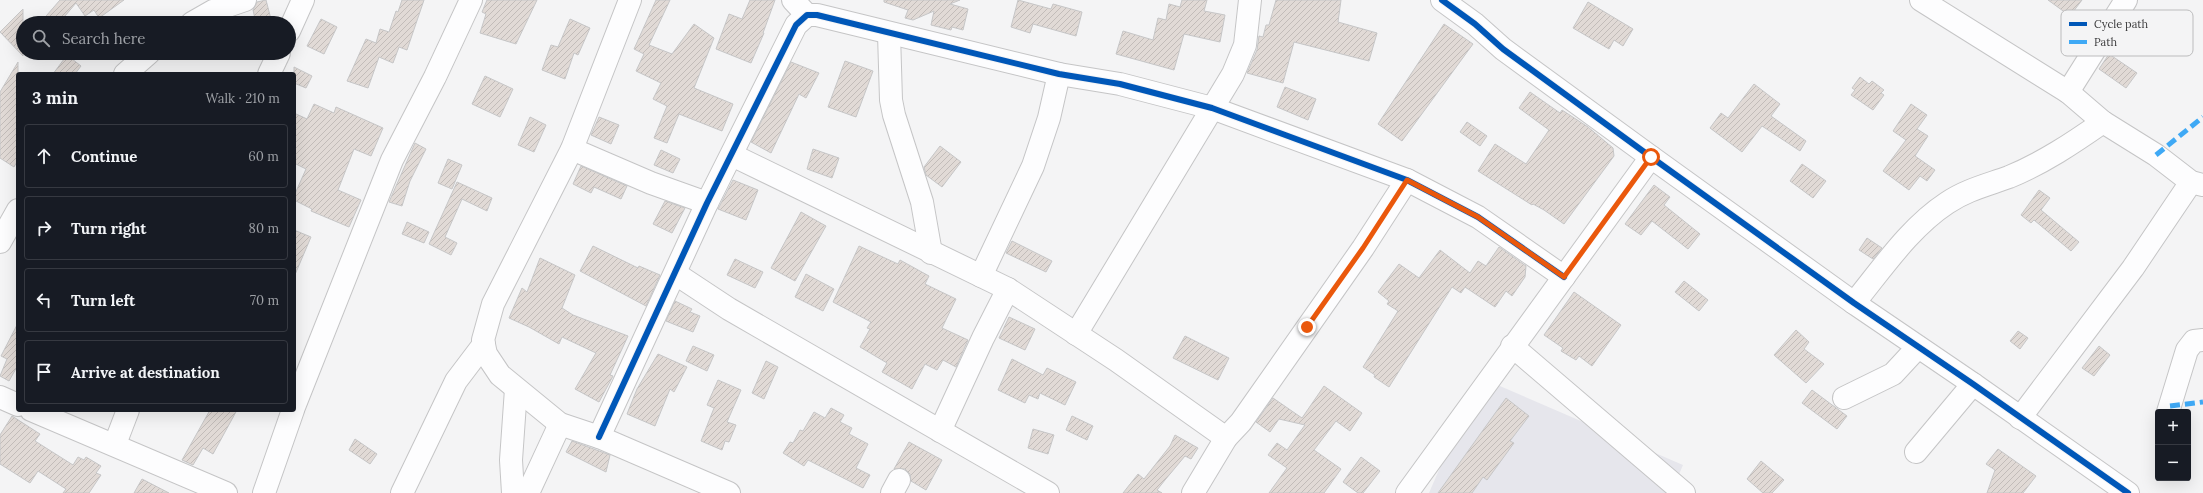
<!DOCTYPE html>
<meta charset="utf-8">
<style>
body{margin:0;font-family:Lora,serif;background:#242831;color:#f1f3f6}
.controls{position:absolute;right:12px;bottom:12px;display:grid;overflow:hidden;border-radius:4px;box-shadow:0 4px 16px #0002}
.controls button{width:36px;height:36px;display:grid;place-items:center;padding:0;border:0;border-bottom:1px solid #363941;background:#171b24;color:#f1f3f6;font:20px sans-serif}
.stop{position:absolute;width:12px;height:12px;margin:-9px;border:3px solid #ea580c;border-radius:50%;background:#fff}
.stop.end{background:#ea580c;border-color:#fff;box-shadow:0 1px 4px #0008}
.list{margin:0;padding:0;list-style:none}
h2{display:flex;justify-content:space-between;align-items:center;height:52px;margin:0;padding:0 16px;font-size:17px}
h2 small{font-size:13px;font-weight:400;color:#9ea1a6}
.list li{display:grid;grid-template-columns:26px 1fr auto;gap:12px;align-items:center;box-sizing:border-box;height:64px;margin:0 8px 8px;padding:0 8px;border:1px solid #363941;border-radius:4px}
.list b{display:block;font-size:15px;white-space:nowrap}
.list em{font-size:13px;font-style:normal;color:#9ea1a6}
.icon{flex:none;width:22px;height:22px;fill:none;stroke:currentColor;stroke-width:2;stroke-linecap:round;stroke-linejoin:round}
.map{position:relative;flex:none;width:2203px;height:493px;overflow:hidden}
.search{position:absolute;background:#171b24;box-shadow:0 4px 16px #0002;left:16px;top:16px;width:280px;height:44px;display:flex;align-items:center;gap:10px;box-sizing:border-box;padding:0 14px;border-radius:22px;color:#9ea1a6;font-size:15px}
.panel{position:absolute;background:#171b24;box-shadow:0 4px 16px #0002;left:16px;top:72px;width:280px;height:340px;border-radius:4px}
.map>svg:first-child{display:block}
.built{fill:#e6e6ec}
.building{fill:url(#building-hatch);stroke:#c6c6c7}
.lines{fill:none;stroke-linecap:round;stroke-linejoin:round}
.minor-casing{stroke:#c5c5c6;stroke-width:24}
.minor{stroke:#fdfdfe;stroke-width:22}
.quiet{stroke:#3fa9f5;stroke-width:5;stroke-dasharray:10 5;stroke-linecap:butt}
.cycleway-casing{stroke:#f4f4f5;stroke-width:8}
.cycleway{stroke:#0057b8;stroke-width:6}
.route{stroke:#ea580c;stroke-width:5}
.key{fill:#f4f4f5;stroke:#bcbcbd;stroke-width:1}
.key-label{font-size:11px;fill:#3a3a3b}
</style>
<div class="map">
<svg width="2203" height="493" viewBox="0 0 2203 493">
<defs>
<pattern id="building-hatch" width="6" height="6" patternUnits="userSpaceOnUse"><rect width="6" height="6" fill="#e1dad6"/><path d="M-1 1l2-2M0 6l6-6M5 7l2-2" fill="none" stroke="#c2bcb9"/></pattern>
</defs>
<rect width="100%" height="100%" fill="#f4f4f5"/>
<path class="built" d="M 1479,377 L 1683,465 L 1671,493 L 1429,493 Z"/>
<g class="building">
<path d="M 60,0 L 124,0 L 99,18 L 94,10 L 85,16 L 76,3 L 59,23 L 40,23 Z"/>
<path d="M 266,0 L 272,23 L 256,23 L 253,10 L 257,2 Z"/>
<path d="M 402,0 L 424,0 L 407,50 L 399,47 L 393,63 L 379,57 L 368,88 L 347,81 L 366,39 L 376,43 L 380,29 L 389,32 L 396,11 L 398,12 Z"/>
<path d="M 487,0 L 537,0 L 516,44 L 480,33 L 486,14 L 482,12 Z"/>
<path d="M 656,0 L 670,0 L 649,45 L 672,54 L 694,24 L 714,38 L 694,88 L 733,104 L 722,131 L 679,114 L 667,143 L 654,138 L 667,106 L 653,99 L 661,83 L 636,71 L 644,54 L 634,49 Z"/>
<path d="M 750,0 L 775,0 L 763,33 L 764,33 L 751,63 L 716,49 L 729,14 L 742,19 Z"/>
<path d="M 884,0 L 960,0 L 950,4 L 968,9 L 963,30 L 952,27 L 951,30 L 931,25 L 934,11 L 913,20 L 905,18 L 908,10 L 884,2 Z"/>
<path d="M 1018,0 L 1051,9 L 1053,4 L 1082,12 L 1076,36 L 1033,24 L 1030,33 L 1011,27 Z"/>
<path d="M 1182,0 L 1207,0 L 1204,11 L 1225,15 L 1220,42 L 1184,34 L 1174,70 L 1116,54 L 1123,31 L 1153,40 L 1158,18 L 1166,20 L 1169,4 L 1180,7 Z"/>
<path d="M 1276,0 L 1341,0 L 1338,22 L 1377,33 L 1369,61 L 1294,42 L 1283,83 L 1247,73 L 1257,50 L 1259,36 L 1263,37 L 1266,25 L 1269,25 Z"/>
<path d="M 2048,0 L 2082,0 L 2070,16 Z"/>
<path d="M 1588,2 L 1633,29 L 1623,46 L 1614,40 L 1609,49 L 1573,28 Z"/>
<path d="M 23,9 L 23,56 L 0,32 Z"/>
<path d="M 321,19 L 337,27 L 324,54 L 307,46 Z"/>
<path d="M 570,19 L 590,28 L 578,55 L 574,53 L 565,79 L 542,70 L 551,45 L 558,47 Z"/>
<path d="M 1444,24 L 1473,44 L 1402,141 L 1378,124 Z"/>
<path d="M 2109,54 L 2137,73 L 2126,88 L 2099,69 Z"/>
<path d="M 67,55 L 81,66 L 75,74 L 53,74 Z"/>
<path d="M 845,61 L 873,71 L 856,117 L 828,107 Z"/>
<path d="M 18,62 L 18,160 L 14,167 L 0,158 L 0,92 Z"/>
<path d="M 791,62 L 819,73 L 806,98 L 799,94 L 771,153 L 751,142 Z"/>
<path d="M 294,67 L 312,76 L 306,88 L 294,83 Z"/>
<path d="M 485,76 L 513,89 L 500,117 L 472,104 Z"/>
<path d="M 1860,77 L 1869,84 L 1872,81 L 1884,90 L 1881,93 L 1884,95 L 1873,110 L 1851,95 L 1855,90 L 1852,88 Z"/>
<path d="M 1754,84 L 1780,104 L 1771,116 L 1806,141 L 1800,151 L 1762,126 L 1742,152 L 1710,128 L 1721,113 L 1728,118 Z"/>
<path d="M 1285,87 L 1316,99 L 1308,120 L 1277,107 Z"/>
<path d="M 1530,92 L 1560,113 L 1562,110 L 1588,127 L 1613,148 L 1614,156 L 1564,224 L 1544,210 L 1533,204 L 1532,205 L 1478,171 L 1495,144 L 1526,164 L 1549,130 L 1519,108 Z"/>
<path d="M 314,104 L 334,113 L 336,107 L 383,128 L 371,156 L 354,149 L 338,190 L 361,200 L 349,227 L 311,211 L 312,209 L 294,200 L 294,196 L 306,169 L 294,163 L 294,113 L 307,119 Z"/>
<path d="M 1911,104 L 1927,115 L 1917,129 L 1928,136 L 1915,156 L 1935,170 L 1927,181 L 1920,176 L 1909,190 L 1883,171 L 1906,140 L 1893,131 Z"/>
<path d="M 530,117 L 546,125 L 534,152 L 518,145 Z"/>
<path d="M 599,117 L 619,125 L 611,144 L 591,135 Z"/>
<path d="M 1467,122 L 1487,136 L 1480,146 L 1460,132 Z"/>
<path d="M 415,143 L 426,149 L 410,181 L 402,206 L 389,202 Z"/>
<path d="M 940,146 L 961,162 L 942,187 L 926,175 L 924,167 Z"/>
<path d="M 813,149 L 839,158 L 832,178 L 807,169 Z"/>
<path d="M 661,150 L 680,159 L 673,173 L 654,165 Z"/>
<path d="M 448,159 L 462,165 L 452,189 L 438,183 Z"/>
<path d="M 1802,164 L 1826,181 L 1813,198 L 1790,181 Z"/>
<path d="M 581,166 L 627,186 L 621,199 L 594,187 L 591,193 L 573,184 Z"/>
<path d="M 733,180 L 758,190 L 746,220 L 718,209 Z"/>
<path d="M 457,182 L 492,198 L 487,211 L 462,199 L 445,237 L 457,243 L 451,255 L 429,244 Z"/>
<path d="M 1654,185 L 1670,197 L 1664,205 L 1700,234 L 1688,249 L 1652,221 L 1641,235 L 1625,224 Z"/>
<path d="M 2039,190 L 2050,198 L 2041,210 L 2079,242 L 2071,251 L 2034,220 L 2031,223 L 2021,215 Z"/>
<path d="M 665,201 L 685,208 L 672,233 L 653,224 Z"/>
<path d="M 801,212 L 826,226 L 795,281 L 771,268 Z"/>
<path d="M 407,222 L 429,232 L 424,243 L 402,234 Z"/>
<path d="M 294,230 L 311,237 L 294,277 Z"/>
<path d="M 1867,238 L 1882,248 L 1873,259 L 1859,250 Z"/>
<path d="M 1012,241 L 1052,261 L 1046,272 L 1006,253 Z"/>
<path d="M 593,246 L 638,268 L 639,266 L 660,275 L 646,306 L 580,271 Z"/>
<path d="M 859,246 L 898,264 L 900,260 L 929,276 L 925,284 L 956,299 L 942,328 L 968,340 L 956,367 L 943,360 L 937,370 L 925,364 L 912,389 L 882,372 L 887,363 L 860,347 L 870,329 L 867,328 L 871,322 L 833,302 Z"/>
<path d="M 1499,247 L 1526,266 L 1525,277 L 1512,296 L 1506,291 L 1495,307 L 1465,287 L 1461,293 L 1452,287 L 1389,387 L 1374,377 L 1375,375 L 1363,367 L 1398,311 L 1387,304 L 1389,301 L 1378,292 L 1399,264 L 1419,278 L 1440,250 L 1470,273 L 1478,261 L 1486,266 Z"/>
<path d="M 540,258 L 575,275 L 562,308 L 573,315 L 628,336 L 610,375 L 613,376 L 599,402 L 575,389 L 596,353 L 562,337 L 559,344 L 529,327 L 509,318 L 522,288 L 527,292 Z"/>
<path d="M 735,259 L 763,272 L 755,288 L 727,275 Z"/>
<path d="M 806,274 L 834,289 L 823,311 L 795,297 Z"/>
<path d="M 1684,281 L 1708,300 L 1699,311 L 1675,292 Z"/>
<path d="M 1574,292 L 1621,325 L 1592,366 L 1579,356 L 1576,360 L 1561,351 L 1563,348 L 1544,335 Z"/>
<path d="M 675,301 L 692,309 L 690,312 L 700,316 L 693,332 L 666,321 Z"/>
<path d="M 1009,317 L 1035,329 L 1025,350 L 999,338 Z"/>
<path d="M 18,323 L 18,365 L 9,381 L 0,376 L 7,359 L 1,356 Z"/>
<path d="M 1796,330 L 1809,342 L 1804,349 L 1824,364 L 1806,383 L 1774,355 Z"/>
<path d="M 2018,331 L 2028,338 L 2020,349 L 2010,341 Z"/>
<path d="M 1185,336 L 1229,358 L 1218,380 L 1173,358 Z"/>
<path d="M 693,346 L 714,355 L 707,371 L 686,361 Z"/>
<path d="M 2099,346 L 2110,355 L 2094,376 L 2082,368 Z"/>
<path d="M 658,354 L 687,367 L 674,392 L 670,389 L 655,426 L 627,414 L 637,389 Z"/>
<path d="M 1012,359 L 1043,375 L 1047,368 L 1076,382 L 1065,405 L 1040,393 L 1038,399 L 1029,395 L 1025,403 L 998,390 Z"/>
<path d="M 766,361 L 778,367 L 764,399 L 752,393 Z"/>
<path d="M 718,380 L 741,390 L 727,422 L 736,425 L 729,442 L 725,441 L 722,450 L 701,441 L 714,408 L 707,405 Z"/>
<path d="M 1324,386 L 1362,413 L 1350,431 L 1336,421 L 1314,450 L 1341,469 L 1324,493 L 1269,493 L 1287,468 L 1268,455 L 1277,443 L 1287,450 L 1305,425 L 1279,419 L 1270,432 L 1256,422 L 1273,398 L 1302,418 Z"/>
<path d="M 1812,390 L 1847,416 L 1837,429 L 1802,403 Z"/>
<path d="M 1506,398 L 1529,416 L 1510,441 L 1514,443 L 1487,480 L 1483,477 L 1472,493 L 1438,493 Z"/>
<path d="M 831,408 L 844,415 L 840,422 L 852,428 L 849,434 L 868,444 L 856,468 L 870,475 L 863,488 L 808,460 L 804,466 L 783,453 L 790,442 L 793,443 L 800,430 L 803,431 L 814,412 L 825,418 Z"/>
<path d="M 210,410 L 237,410 L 213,454 L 203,448 L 193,465 L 182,460 Z"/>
<path d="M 12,416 L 40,434 L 35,441 L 73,465 L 78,457 L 84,460 L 86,457 L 101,466 L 96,473 L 101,475 L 89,493 L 63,493 L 66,489 L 38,471 L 30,483 L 0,464 L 0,435 Z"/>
<path d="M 1072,416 L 1093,426 L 1087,440 L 1066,430 Z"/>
<path d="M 1033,429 L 1054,435 L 1048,454 L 1028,448 Z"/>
<path d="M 1175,435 L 1198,448 L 1191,459 L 1185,456 L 1165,480 L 1157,490 L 1162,493 L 1123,493 L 1138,474 L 1144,479 L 1170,446 Z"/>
<path d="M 355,439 L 377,454 L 370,464 L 349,450 Z"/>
<path d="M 572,441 L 610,455 L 606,472 L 566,452 Z"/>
<path d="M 909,442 L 942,460 L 926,490 L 911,481 L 910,474 L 905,469 L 894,469 Z"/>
<path d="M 1998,449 L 2036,476 L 2023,493 L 1987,493 L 1995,470 L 1986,464 Z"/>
<path d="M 1361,457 L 1380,471 L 1363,493 L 1358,493 L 1343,482 Z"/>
<path d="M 1761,461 L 1784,480 L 1772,493 L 1763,493 L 1747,479 Z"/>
<path d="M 142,479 L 169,493 L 134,493 Z"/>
</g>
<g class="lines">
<g class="minor-casing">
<g id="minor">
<path d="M 630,0 L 572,149 L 493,304 L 483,340 L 486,354 L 500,375 L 560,424 L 599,437 L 729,493"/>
<path d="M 793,0 L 807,15"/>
<path d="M 1442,0 L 1475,24 L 1503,49 L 1651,157 L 1854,303 L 1973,384 L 2128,493"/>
<path d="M 1921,0 L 2068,92 L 2103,122 L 2156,155 L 2191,182 L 2203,185"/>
<path d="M 192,23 L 213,11 L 245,0"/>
<path d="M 289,31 L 303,0"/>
<path d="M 889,34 L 891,100 L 894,115 L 922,202 L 931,253"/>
<path d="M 125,74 L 149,53"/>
<path d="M 269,74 L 279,53"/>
<path d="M 2068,92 L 2126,0"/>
<path d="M 572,149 L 651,183 L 707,203"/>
<path d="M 732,155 L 1008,289 L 1116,360 L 1226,438"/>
<path d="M 0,242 L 18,210"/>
<path d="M 676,274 L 729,309 L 1048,493"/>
<path d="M 981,276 L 1033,166 L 1049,118 L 1059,74"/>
<path d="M 1854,303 C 1882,269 1909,228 1947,203 C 1966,190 1987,185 2009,177 C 2043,163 2073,143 2103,122"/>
<path d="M 1076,334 L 1233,74 L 1245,45 L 1250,0"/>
<path d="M 1512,346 L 1684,493"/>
<path d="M 0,397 L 18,405"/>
<path d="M 1844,398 L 1893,374 L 1918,347"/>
<path d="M 294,407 L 392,160 L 435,77 L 471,0"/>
<path d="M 31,410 L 226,493"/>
<path d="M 2168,412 L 2187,350 L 2194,341 L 2203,340"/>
<path d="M 2020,418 L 2133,268 L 2191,182"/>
<path d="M 940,431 L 983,338 L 1008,289"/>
<path d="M 599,437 L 707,203 L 796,25 L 807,15 L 817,15 L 1059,74 L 1120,84 L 1212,108 L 1407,180 L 1478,217 L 1564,277"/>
<path d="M 115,444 L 128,410"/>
<path d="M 1916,452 L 1973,384"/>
<path d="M 264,493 L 293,410"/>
<path d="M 402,493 L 456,381 L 484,344"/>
<path d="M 513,493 L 511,460 L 516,389"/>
<path d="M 528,493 L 560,424"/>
<path d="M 892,493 L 899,480"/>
<path d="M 1193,493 L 1226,438 L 1241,422 L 1363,248 L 1407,180"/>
<path d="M 1407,493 L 1651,157"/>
</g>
</g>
<use href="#minor" class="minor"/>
<g class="quiet">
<path d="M 2156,155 L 2203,117"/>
<path d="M 2170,406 L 2203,402"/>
</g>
<g class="cycleway-casing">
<g id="cycleway">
<path d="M 1442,0 L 1475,24 L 1503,49 L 1651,157 L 1854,303 L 1973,384 L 2128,493"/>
<path d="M 599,437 L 707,203 L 796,25 L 807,15 L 817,15 L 1059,74 L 1120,84 L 1212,108 L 1407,180 L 1478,217 L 1564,277"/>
</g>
</g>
<use href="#cycleway" class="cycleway"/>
</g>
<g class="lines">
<path class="route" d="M 1307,327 L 1363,248 L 1407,180 L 1478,217 L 1564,277 L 1651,157"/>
</g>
<rect x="2061" y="10" width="132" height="46" rx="6" class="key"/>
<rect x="2069" y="22" width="18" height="4" fill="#0057b8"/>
<rect x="2069" y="40" width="18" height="4" fill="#3fa9f5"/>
<g class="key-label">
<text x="2094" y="28">Cycle path</text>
<text x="2094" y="46">Path</text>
</g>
</svg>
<div class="controls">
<button>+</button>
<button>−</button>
</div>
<div class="stop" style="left:1651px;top:157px"></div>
<div class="stop end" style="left:1307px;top:327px"></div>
<div class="search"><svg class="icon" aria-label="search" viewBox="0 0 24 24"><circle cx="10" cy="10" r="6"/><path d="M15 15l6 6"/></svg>Search here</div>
<section class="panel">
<h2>3 min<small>Walk · 210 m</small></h2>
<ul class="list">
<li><svg class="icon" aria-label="ahead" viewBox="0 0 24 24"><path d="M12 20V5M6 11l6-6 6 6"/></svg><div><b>Continue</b></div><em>60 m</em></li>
<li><svg class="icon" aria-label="right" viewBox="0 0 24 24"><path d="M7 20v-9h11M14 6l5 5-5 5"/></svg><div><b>Turn right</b></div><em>80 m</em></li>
<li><svg class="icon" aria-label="left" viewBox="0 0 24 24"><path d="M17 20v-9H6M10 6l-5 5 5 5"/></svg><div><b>Turn left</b></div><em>70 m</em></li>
<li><svg class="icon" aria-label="arrive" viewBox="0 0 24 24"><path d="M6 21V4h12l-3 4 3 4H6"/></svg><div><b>Arrive at destination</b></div></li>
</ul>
</section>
</div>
